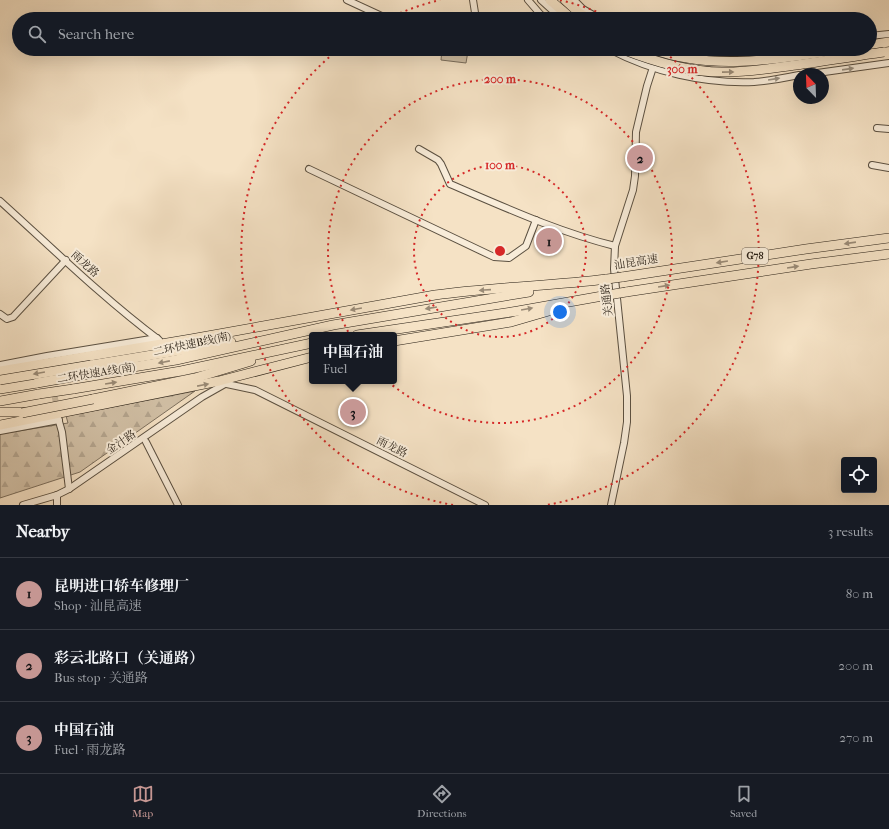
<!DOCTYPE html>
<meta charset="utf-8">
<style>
body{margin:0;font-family:"IM FELL French Canon","Noto Serif SC",serif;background:#20242c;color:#f1f3f6}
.controls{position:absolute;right:12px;bottom:12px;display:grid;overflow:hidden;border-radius:4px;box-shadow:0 4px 16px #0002}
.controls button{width:36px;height:36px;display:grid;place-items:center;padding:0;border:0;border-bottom:1px solid #363941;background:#171b24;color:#f1f3f6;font:20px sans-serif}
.compass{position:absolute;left:793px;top:68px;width:36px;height:36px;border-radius:50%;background:#171b24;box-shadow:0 4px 16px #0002;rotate:337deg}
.you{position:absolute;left:560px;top:312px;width:14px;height:14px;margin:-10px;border:3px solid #fff;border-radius:50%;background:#1a73e8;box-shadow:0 0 0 6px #1a73e833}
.badge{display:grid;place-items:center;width:26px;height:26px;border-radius:50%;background:#c59692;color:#111;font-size:13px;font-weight:700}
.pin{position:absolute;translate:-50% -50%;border:2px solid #fff;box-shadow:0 1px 4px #0006}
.popup{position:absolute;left:309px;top:332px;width:88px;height:52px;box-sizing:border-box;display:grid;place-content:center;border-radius:4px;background:#171b24;filter:drop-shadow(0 1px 3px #0005);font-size:13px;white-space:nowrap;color:#9ea1a6}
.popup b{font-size:15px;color:#f1f3f6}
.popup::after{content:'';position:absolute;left:50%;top:100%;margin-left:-8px;border:8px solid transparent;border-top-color:#171b24}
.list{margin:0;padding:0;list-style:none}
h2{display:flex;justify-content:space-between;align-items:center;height:52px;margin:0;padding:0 16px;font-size:17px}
h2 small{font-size:13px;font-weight:400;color:#9ea1a6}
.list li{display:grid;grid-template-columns:26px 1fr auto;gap:12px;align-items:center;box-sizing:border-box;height:72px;padding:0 16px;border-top:1px solid #363941}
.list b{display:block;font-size:15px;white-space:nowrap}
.list p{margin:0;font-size:13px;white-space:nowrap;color:#9ea1a6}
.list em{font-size:13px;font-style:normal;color:#9ea1a6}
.icon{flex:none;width:22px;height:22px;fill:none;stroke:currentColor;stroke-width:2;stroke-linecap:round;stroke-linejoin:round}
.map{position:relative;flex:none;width:889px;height:505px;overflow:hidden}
.search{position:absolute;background:#171b24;box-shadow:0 4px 16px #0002;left:12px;right:12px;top:12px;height:44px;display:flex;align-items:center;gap:10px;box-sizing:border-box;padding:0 14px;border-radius:22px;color:#9ea1a6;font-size:15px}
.sheet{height:268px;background:#171b24}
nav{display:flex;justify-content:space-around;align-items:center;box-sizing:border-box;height:56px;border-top:1px solid #363941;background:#171b24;font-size:11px;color:#9ea1a6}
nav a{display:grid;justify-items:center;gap:2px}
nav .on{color:#c59692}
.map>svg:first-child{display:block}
.forest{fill:url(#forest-firs);stroke:#7d705e}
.pitch{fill:#d2c1a7;stroke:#7d705e}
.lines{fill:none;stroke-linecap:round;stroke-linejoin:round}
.minor-tunnel{stroke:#ccbba2;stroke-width:6;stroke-dasharray:6 3;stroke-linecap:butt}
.minor-casing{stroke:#5b5041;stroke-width:8}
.highway-casing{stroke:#281f15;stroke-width:10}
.minor{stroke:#f8ecd9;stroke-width:6}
.highway{stroke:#f5e2c5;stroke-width:9}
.highway-bridge-casing{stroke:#281f15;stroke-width:10;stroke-linecap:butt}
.highway-bridge{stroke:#f5e2c5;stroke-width:9}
.oneway{fill:#9a9081}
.oneway2{fill:#998a76}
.ring{fill:none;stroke:#d62828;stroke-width:2;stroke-dasharray:2 4}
.labels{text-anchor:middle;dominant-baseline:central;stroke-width:4;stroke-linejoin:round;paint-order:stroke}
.shield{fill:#f8ecd9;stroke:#665c50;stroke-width:1}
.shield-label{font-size:10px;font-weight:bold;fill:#281f15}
.street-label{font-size:11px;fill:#281f15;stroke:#f8ecd9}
.centre{fill:#d62828;stroke:#f8ecd9;stroke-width:2}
.ring-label{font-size:12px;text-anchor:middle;font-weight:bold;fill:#d62828;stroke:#f8ecd9;stroke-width:4;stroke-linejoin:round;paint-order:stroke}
</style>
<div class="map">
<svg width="889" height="505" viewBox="0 0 889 505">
<defs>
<pattern id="forest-firs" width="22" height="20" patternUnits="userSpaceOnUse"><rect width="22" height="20" fill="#d2c1a7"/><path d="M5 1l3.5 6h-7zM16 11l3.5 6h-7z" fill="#b4a58f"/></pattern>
</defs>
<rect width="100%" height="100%" fill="#f5e2c5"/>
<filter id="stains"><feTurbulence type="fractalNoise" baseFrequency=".005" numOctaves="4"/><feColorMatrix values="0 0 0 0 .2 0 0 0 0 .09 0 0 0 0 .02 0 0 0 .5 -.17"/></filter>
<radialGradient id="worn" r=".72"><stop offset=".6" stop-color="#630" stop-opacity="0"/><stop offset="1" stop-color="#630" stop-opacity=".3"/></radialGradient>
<path class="forest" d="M 195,391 L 80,472 L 0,498 L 0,434 L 68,423 L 66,416 Z"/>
<path class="pitch" d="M 442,49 L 468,51 L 466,63 L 441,60 Z"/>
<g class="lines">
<path class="minor-tunnel" d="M 51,378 L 57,408"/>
<g class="minor-casing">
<g id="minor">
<path d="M 347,0 L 388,19"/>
<path d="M 473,0 L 476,19"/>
<path d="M 528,0 L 541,15 L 552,19"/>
<path d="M 541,0 L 562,19"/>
<path d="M 574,0 L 583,9 L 600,19"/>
<path d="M 870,36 L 889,34"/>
<path d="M 609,49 C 653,72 704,84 754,82 C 769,81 784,78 799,75"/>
<path d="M 686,49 C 718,55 750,54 783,49"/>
<path d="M 810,74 L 889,63"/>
<path d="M 877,128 L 889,129"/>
<path d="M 419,149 L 438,160 L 441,164 L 450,184 C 504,207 558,232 615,246"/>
<path d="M 872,165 L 889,168"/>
<path d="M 309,169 L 494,257 L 509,258 L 526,246 L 536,220"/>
<path d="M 0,201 C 52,248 103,298 159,340"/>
<path d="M 0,314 L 7,319 L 13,317 L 66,260"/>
<path d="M 0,365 L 47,356 L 157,338"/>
<path d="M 222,383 L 255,390 L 485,505"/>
<path d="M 58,418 L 62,432 L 69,489"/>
<path d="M 0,431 L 59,420"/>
<path d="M 146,442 L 178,505"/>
<path d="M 57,495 L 57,505"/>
<path d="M 23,505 L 57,495 L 69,489 L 202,397 L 225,384"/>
<path d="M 611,505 L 624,443 L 627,422 L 627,396 L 614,269 L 615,246 L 633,190 L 635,176 L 636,132 L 647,86 L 656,58"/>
</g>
</g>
<g class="highway-casing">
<g id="highway">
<path d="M 550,0 L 572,19"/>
<path d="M 565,0 L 578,12 L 589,19"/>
<path d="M 870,45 L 889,42"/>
<path d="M 622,277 L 806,249 L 889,238"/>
<path d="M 626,292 L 811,264 L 889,254"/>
<path d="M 357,335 L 518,311 L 608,295"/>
<path d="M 394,341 L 511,322 L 559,308"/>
<path d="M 91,365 L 231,342"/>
<path d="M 0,371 L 191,339 L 435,295 C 492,287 550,286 607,279"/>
<path d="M 71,377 L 176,360 L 333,325 L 529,292"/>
<path d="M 0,389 L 37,383"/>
<path d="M 73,389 L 181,371 L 312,343"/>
<path d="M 93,399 L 195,378 L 251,361"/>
<path d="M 0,401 L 39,394"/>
<path d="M 0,412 L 29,412"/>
<path d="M 0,425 L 219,381 L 312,357"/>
</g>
</g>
<use href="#minor" class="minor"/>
<use href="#highway" class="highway"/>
<g class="highway-bridge-casing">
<g id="highway-bridge">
<path d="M 622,49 C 655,62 691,73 726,72 C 750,72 773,68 796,65 C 825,61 855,56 884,52"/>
<path d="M 652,49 C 715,72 781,58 845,49"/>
<path d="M 607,279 L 622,277"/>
<path d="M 608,295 L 626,292"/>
<path d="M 0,380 L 91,365"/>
<path d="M 37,383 L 71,377"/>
<path d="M 39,394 L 73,389"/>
<path d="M 22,413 L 93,399"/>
</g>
</g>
<use href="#highway-bridge" class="highway-bridge"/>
</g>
<defs><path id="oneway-solid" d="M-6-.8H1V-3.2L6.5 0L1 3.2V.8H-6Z"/></defs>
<g class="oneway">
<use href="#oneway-solid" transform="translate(848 69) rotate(-8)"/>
<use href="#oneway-solid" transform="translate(774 79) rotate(-9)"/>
</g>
<g class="oneway2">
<use href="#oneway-solid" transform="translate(728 72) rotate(-1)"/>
<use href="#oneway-solid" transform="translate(850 243) rotate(172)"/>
<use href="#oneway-solid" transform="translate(722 262) rotate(171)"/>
<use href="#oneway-solid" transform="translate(793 267) rotate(-9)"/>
<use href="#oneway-solid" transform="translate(664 286) rotate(-9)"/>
<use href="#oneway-solid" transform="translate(485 290) rotate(176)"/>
<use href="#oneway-solid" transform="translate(431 308) rotate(171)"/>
<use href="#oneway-solid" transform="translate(356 309) rotate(170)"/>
<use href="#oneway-solid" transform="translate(527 309) rotate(-10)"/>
<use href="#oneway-solid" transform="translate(164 362) rotate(169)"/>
<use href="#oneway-solid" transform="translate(39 373) rotate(170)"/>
<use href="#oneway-solid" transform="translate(111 383) rotate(-9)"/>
<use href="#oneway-solid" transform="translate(203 385) rotate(-11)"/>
</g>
<g class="ring">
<circle cx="500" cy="251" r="86"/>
<circle cx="500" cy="251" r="172"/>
<path d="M453 505A258 258 0 0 1 339 49M389 18A258 258 0 0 1 440 0M560 0A258 258 0 0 1 611 18M661 49A258 258 0 0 1 547 505"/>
</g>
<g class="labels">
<rect class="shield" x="742" y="248" width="26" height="16" rx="3"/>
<g class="shield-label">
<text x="755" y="256">G78</text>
</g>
<g class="street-label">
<text transform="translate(636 262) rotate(-9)">汕昆高速</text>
<text transform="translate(85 264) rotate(42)">雨龙路</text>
<text transform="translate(607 300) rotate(-97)">关通路</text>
<text transform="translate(192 344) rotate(-12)">二环快速B线(南)</text>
<text transform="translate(96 373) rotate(-9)">二环快速A线(南)</text>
<text transform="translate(121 442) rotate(-34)">金汁路</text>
<text transform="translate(392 447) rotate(27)">雨龙路</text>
</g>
</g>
<circle cx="500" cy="251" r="6" class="centre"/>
<g class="ring-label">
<text x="682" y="73">300 m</text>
<text x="500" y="83">200 m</text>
<text x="500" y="169">100 m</text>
</g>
<rect width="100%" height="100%" filter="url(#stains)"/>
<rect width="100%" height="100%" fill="url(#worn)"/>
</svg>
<div class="controls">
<button><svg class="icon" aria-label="locate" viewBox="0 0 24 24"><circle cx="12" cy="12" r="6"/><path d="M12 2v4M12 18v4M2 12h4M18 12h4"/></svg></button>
</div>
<svg class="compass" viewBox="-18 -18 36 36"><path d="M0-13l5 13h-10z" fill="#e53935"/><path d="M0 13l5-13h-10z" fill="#9ea1a6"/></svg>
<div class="you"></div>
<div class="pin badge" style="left:549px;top:241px">1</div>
<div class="pin badge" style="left:640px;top:158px">2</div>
<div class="pin badge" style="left:353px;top:412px">3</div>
<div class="popup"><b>中国石油</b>Fuel</div>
<div class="search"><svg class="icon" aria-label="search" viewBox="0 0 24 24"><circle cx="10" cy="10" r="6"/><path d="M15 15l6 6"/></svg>Search here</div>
</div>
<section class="sheet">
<h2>Nearby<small>3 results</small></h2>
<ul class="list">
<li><span class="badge">1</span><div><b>昆明进口轿车修理厂</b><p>Shop · 汕昆高速</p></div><em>80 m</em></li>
<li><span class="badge">2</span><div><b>彩云北路口（关通路）</b><p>Bus stop · 关通路</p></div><em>200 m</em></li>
<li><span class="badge">3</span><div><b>中国石油</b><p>Fuel · 雨龙路</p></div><em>270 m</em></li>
</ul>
</section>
<nav>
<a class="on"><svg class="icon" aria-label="map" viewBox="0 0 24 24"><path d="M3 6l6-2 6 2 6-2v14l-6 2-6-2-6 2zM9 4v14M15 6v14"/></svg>Map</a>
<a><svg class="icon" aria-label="directions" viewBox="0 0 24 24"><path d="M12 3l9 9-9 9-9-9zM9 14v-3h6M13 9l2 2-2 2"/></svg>Directions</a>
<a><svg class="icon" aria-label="saved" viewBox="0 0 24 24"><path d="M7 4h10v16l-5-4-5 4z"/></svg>Saved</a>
</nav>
